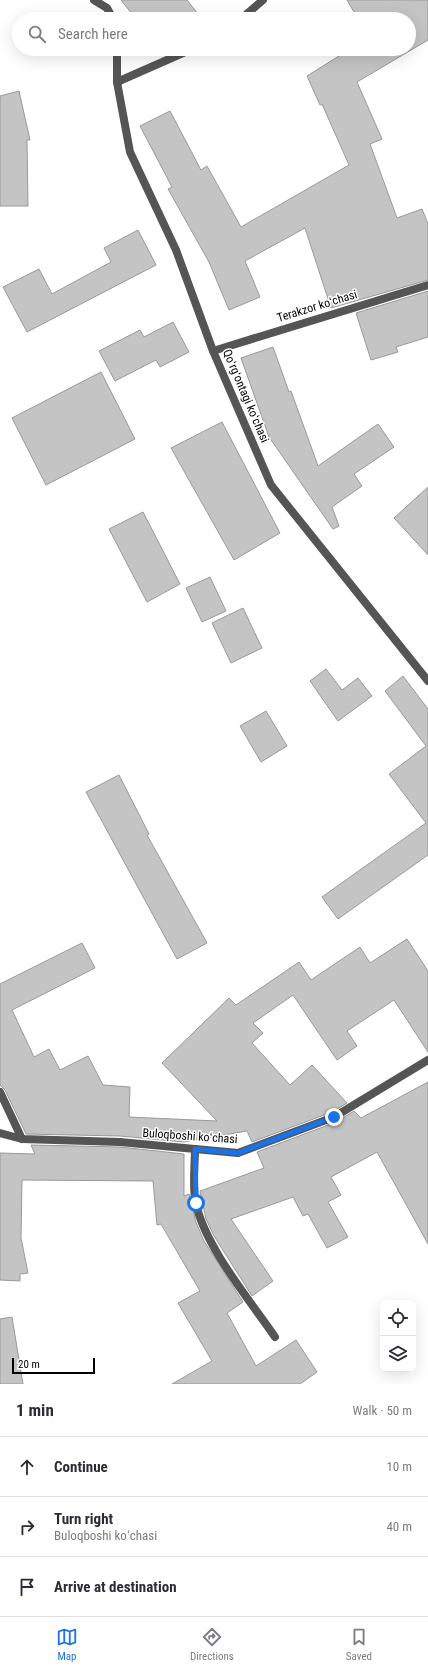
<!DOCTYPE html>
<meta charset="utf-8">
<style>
body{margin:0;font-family:"Roboto Condensed",sans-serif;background:#f2f2f3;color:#2b2b33}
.controls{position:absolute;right:12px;bottom:12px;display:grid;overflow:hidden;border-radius:8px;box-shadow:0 4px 16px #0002}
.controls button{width:36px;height:36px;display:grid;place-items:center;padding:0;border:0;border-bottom:1px solid #e1e1e2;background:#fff;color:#2b2b33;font:20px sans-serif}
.scale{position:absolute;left:12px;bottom:10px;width:83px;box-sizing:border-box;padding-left:4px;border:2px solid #000;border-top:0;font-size:11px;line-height:14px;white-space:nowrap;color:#000;-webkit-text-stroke:3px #fff;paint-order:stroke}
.stop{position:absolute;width:12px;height:12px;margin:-9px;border:3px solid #1a73e8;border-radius:50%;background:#fff}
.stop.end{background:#1a73e8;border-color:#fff;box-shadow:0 1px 4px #0008}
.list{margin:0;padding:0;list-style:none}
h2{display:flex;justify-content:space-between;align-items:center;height:52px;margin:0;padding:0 16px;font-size:17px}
h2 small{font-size:13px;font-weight:400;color:#7c7c81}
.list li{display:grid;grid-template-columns:26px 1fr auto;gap:12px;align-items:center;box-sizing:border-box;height:60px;padding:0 16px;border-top:1px solid #e1e1e2}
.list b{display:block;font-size:15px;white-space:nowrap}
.list p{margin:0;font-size:13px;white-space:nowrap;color:#7c7c81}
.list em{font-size:13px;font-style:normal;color:#7c7c81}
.icon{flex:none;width:22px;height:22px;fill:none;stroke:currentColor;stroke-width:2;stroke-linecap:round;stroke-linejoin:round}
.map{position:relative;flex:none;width:428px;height:1384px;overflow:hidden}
.search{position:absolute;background:#fff;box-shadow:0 4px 16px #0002;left:12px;right:12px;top:12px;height:44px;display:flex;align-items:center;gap:10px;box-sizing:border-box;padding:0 14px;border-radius:22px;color:#7c7c81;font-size:15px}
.sheet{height:232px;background:#fff}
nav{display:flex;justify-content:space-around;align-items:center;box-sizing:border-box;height:56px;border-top:1px solid #e1e1e2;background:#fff;font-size:11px;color:#7c7c81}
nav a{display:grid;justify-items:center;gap:2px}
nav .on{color:#1a73e8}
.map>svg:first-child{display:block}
.building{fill:#c4c4c4;stroke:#999}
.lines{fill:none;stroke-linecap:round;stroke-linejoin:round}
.service{stroke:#555;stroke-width:8}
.minor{stroke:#555;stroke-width:8}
.tertiary{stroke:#555;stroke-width:8}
.route{stroke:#1a73e8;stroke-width:5}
.labels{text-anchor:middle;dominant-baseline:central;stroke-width:3;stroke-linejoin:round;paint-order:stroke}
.street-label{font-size:12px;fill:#000;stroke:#fff}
</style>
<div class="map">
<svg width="428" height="1384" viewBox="0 0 428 1384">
<rect width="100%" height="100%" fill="#fff"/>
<g class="building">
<path d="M 121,0 L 187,0 L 202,19 L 136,19 Z"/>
<path d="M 347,0 L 428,0 L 428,40 L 357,82 L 382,139 L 370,144 L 397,218 L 422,209 L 428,224 L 428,280 L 331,308 L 305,228 L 245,261 L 260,297 L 229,310 L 209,262 L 168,189 L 172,187 L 140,126 L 170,111 L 201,170 L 207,166 L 241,227 L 349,165 L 322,104 L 320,105 L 307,76 L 350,49 L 409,49 L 409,19 L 358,19 Z"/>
<path d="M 19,91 L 30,140 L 27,140 L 28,206 L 0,206 L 0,96 Z"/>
<path d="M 138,230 L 156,265 L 27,332 L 3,287 L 39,269 L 52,294 L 111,262 L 104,248 Z"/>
<path d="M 428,291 L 428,337 L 396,347 L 398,352 L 371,360 L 356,313 Z"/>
<path d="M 173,322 L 189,352 L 160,367 L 156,360 L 115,381 L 99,351 L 140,330 L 144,337 Z"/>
<path d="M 273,347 L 289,392 L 291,391 L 318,466 L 378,424 L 394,447 L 354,474 L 362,486 L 332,507 L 339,526 L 333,529 L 269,437 L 241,358 Z"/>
<path d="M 101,372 L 135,439 L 46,485 L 12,418 Z"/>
<path d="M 222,422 L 280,533 L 234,560 L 171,448 Z"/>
<path d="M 428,487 L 428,555 L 394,518 Z"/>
<path d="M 143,512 L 180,584 L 147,602 L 109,529 Z"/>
<path d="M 210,577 L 226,611 L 202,622 L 186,588 Z"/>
<path d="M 243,608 L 262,648 L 231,663 L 212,623 Z"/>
<path d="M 326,669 L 342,690 L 358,678 L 372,696 L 338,721 L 310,681 Z"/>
<path d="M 403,676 L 428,709 L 428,855 L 338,919 L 322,897 L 426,823 L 389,774 L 426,746 L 385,691 Z"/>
<path d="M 266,711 L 287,746 L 261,762 L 240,726 Z"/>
<path d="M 119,775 L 149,834 L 147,835 L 207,943 L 177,959 L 86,792 Z"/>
<path d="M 407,939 L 428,971 L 428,1052 L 394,1000 L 347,1031 L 357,1046 L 337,1060 L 293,995 L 253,1023 L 263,1033 L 252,1043 L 290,1085 L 312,1065 L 347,1103 L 332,1112 L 252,1142 L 247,1131 L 184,1142 L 120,1136 L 26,1134 L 5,1090 L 0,1085 L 0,984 L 82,943 L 95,968 L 12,1010 L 34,1057 L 49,1049 L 60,1070 L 88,1056 L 103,1085 L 130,1087 L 129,1117 L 217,1121 L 162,1063 L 229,998 L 236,1005 L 299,962 L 311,980 L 360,947 L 370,963 Z"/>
<path d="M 428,1082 L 428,1244 L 377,1152 L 331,1177 L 341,1195 L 328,1202 L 348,1237 L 327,1248 L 308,1214 L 303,1216 L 293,1197 L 231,1219 L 273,1281 L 252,1296 L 214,1236 L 206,1219 L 200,1191 L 264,1168 L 257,1152 L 336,1122 L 354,1111 L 361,1118 Z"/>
<path d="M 31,1145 L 120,1147 L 184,1154 L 184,1196 L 189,1194 L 196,1222 L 204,1241 L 243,1302 L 227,1313 L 256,1366 L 296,1340 L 317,1372 L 300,1384 L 172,1384 L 212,1361 L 178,1303 L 200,1291 L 161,1224 L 157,1225 L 153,1181 L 22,1180 L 21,1238 L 28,1273 L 20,1274 L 20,1281 L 0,1280 L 0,1153 L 35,1154 Z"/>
<path d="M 12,1317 L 23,1384 L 0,1384 L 0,1319 Z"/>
</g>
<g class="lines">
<path class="service" d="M 195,1149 C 195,1165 192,1189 196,1204 C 206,1248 249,1299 275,1337"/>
<g class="minor">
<path d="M 241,19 L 263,0"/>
<path d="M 117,82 L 192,49"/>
<path d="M 213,351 L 428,285"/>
<path d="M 0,1092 L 22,1139"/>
<path d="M 0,1133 L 22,1139 L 120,1142 L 238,1153 L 334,1117 L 428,1060"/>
</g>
<g class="tertiary">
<path d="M 94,0 L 107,8 L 113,19"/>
<path d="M 117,49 L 117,82 L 130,152 L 176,250 L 213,351 L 271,485 L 428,681"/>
</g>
</g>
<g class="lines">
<path class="route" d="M 196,1203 L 195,1149 L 238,1153 L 334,1117"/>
</g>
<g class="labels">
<g class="street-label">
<text transform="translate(317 306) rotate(-17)">Terakzor koʻchasi</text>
<text transform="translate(246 396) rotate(67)">Qoʻrgʻontagi koʻchasi</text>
<text transform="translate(190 1136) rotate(4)">Buloqboshi koʻchasi</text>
</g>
</g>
</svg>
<div class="controls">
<button><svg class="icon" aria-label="locate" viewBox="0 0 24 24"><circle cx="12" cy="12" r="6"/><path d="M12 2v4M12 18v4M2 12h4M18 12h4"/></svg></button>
<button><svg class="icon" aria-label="layers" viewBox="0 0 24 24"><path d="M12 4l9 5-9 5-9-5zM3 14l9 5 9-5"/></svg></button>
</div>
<div class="scale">20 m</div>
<div class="stop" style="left:196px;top:1203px"></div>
<div class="stop end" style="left:334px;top:1117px"></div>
<div class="search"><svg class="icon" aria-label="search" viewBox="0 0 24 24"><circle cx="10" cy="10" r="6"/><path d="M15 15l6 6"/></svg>Search here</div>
</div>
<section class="sheet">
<h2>1 min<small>Walk · 50 m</small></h2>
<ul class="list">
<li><svg class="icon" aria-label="ahead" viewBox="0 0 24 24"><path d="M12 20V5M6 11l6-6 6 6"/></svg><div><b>Continue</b></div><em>10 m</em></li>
<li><svg class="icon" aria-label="right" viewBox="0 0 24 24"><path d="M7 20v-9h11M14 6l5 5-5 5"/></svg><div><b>Turn right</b><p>Buloqboshi koʻchasi</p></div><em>40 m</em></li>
<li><svg class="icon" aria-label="arrive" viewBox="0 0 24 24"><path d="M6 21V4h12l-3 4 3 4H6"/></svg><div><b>Arrive at destination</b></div></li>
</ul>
</section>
<nav>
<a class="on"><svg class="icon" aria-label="map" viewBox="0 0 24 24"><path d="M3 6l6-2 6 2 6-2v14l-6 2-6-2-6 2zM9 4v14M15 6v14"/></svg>Map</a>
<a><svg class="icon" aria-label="directions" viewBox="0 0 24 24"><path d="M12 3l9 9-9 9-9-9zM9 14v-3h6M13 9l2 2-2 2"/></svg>Directions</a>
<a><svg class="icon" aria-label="saved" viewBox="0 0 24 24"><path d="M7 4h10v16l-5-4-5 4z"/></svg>Saved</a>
</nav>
